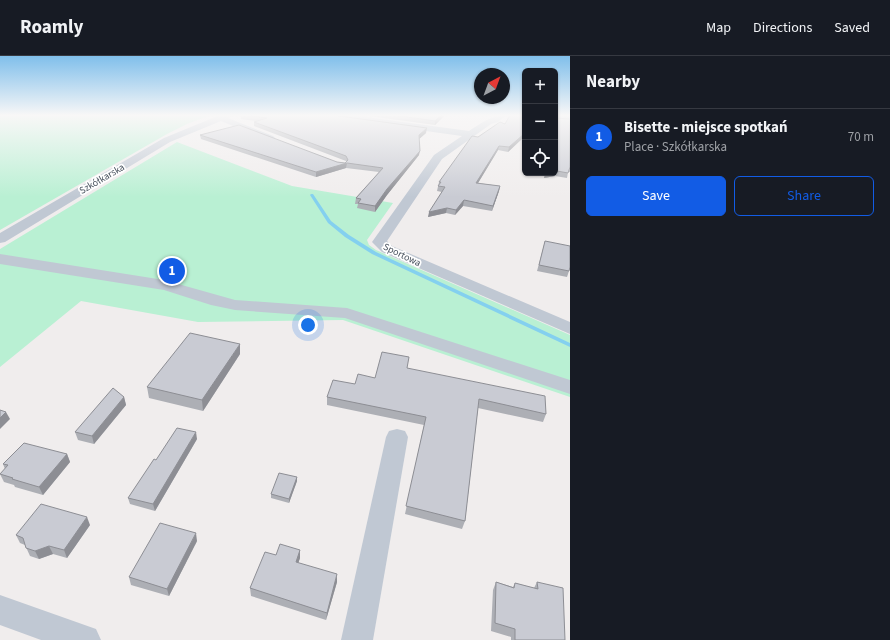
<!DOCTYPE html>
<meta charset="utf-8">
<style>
body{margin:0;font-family:"Source Sans 3",sans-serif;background:#242831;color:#f1f3f6}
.controls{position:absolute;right:12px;top:12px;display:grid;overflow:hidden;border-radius:6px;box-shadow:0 1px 3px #0004}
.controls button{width:36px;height:36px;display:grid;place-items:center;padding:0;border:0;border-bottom:1px solid #363941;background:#171b24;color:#f1f3f6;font:20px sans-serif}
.compass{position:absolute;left:474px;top:12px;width:36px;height:36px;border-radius:50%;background:#171b24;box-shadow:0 1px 3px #0004;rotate:41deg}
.you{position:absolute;left:308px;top:269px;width:14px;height:14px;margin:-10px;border:3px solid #fff;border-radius:50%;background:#1a73e8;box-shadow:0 0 0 6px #1a73e833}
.badge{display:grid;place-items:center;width:26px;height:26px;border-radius:50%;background:#125ce5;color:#fff;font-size:13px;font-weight:700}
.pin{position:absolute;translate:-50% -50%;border:2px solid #fff;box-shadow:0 1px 4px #0006}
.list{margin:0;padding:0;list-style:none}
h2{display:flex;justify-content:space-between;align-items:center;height:52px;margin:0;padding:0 16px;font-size:17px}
h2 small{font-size:13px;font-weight:400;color:#9ea1a6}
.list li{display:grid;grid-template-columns:26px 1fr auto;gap:12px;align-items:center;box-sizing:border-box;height:56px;padding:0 16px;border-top:1px solid #363941}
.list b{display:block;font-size:15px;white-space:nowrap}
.list p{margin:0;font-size:13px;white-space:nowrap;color:#9ea1a6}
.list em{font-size:13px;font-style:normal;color:#9ea1a6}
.actions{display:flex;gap:8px;padding:12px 16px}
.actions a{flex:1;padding:9px 0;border:1px solid #125ce5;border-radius:6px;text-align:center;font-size:14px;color:#125ce5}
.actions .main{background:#125ce5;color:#fff}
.icon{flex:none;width:22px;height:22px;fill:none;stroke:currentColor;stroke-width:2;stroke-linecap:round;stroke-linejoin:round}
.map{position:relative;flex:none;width:570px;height:584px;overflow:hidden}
header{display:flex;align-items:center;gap:24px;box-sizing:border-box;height:56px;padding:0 20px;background:#171b24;border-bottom:1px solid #363941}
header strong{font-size:19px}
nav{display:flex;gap:22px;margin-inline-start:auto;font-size:14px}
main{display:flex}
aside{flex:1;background:#171b24}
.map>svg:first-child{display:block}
.green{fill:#b9f0d3}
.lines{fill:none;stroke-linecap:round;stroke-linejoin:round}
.stream{fill:#84d0ef;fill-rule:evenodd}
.minor{fill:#c0c8d3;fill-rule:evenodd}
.wall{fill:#adafb5}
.shaded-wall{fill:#8d8e94}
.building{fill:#c9cbd3;stroke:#8d8e94}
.labels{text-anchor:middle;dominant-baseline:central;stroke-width:3.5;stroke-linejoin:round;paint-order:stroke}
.far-street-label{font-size:10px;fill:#454f5b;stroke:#fff}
</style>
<header>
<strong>Roamly</strong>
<nav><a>Map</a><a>Directions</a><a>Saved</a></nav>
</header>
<main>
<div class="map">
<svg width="570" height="584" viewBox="0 0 570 584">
<rect width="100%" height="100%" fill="#f0eded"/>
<g class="green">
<path d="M 0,59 L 211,59 L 187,68 L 167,78 L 0,174 Z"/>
<path d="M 177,86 L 292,130 L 393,147 L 367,184 L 369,189 L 376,194 L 570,279 L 570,341 L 343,264 L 198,266 L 81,245 L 0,311 L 0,193 Z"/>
</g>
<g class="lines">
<path class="stream" d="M 311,138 L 313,138 L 331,165 L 349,179 L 376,196 L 570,287 L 570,291 L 372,198 L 345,181 L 328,167 L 310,139 Z"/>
<g class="minor">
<path d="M 220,59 L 232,59 L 228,62 L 273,80 L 275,82 L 273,84 L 267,84 L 221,65 L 170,86 L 5,186 L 0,187 L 0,177 L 164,82 Z"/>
<path d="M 328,59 L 351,59 L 469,75 C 481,67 492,59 506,59 L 498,66 L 491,68 L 442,103 L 387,185 L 392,190 L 570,266 L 570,278 L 382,196 L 372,186 L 434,99 L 462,80 L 332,62 Z"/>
<path d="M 555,59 L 570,60 L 570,66 L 555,64 Z"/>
<path d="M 0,198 L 164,224 L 235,244 L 347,252 L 570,324 L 570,338 L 345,262 L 235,254 L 211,249 L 164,234 L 0,208 Z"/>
<path d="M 397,373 L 405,375 L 408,381 L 373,584 L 341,584 L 386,381 L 389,375 Z"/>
<path d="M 0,539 L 96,573 L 101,584 L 41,584 L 0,569 Z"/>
</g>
</g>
<g class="wall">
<path d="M 241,59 L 332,59 L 426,77 L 419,83 L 419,99 L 387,139 L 375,156 L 357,152 L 358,148 L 355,148 L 356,142 L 379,116 L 346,112 L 316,121 L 201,83 L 200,79 L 337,106 L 345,107 L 346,106 L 346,105 L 254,70 L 254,66 L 257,65 L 241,63 Z"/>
<path d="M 362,59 L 445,59 L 435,69 Z"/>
<path d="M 525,59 L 525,80 L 508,96 L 498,94 L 478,127 L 500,130 L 499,135 L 492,155 L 463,150 L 455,159 L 446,157 L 428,161 L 442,136 L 437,135 L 439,126 L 478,81 L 505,68 Z"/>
<path d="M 556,62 L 570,63 L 570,116 L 568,116 L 567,122 L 555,120 L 544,122 L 555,117 Z"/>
<path d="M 545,185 L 569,215 L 567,221 L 537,215 Z"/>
<path d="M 240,298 L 203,355 L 149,342 L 147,331 Z"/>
<path d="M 407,312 L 546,358 L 543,366 L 478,352 L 465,465 L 462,473 L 405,458 L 424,369 L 327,349 L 327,341 L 355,328 Z"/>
<path d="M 124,341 L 126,349 L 94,388 L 78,384 L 75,376 Z"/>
<path d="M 197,383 L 155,455 L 130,448 L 128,442 L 156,404 Z"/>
<path d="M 67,398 L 70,406 L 43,439 L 15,431 L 14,429 L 4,426 L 0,418 L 5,413 L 3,408 Z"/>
<path d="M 297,421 L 297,425 L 289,447 L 271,442 L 271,438 Z"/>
<path d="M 90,469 L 67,502 L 53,498 L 39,503 L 30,500 L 25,489 L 20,487 L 16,479 Z"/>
<path d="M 197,485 L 169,540 L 131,529 L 129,521 Z"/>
<path d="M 300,494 L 300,502 L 298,507 L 337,526 L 326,564 L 251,540 L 250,532 L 276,499 Z"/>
<path d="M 496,526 L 513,531 L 515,527 L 534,532 L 537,526 L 565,584 L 511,584 L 511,581 L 491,575 L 493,534 Z"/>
</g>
<g class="shaded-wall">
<path d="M 441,59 L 445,59 L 435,69 L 435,65 Z"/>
<path d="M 427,72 L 426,77 L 418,84 L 419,79 Z"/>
<path d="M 525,77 L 525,80 L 508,96 L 509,91 Z"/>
<path d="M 499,90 L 498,94 L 475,132 L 476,127 Z"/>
<path d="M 420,95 L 419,99 L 387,139 L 375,156 L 375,150 L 387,133 Z"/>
<path d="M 347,107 L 346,112 L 316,121 L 316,116 Z"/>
<path d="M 555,115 L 557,115 L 555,120 L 544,122 L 545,117 L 555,117 Z"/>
<path d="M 500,130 L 499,135 L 492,155 L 493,150 Z"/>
<path d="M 464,144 L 463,150 L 455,159 L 456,154 Z"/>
<path d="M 447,152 L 446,157 L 428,161 L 429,156 Z"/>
<path d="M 240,288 L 240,298 L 203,355 L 202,344 Z"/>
<path d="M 124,341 L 126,349 L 94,388 L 92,380 Z"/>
<path d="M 6,356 L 10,363 L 0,373 L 0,362 Z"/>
<path d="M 196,376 L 197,383 L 155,455 L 153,448 Z"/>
<path d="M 67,398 L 70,406 L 43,439 L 39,431 Z"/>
<path d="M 297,421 L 297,425 L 289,447 L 289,443 Z"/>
<path d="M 87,461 L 90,469 L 67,502 L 64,494 Z"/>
<path d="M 196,477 L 197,485 L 169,540 L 167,533 Z"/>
<path d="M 49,490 L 53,498 L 39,503 L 35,495 Z"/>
<path d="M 300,494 L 300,502 L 296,514 L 296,506 Z"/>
<path d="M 337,518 L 337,526 L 326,564 L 327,557 Z"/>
</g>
<g class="building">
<path d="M 245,59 L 332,59 L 427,72 L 419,79 L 420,95 L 387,133 L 375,150 L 358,147 L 361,143 L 356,142 L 383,112 L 347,107 L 316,116 L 200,79 L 239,69 L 337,106 L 345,107 L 348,104 L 346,100 L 254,66 L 267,62 Z"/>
<path d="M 394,59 L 441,59 L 435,65 Z"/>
<path d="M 510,59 L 525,59 L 525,77 L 509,91 L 499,90 L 476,127 L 500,130 L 493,150 L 464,144 L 456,154 L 447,152 L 429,156 L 445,131 L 438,130 L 441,126 L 439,126 L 472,80 L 478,81 L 500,66 L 505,68 Z"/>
<path d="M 555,59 L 556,62 L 570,63 L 570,111 L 568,117 L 557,115 L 555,115 Z"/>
<path d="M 545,185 L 570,190 L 570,211 L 569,215 L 539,209 Z"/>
<path d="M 190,277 L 240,288 L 202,344 L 147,331 Z"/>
<path d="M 382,296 L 409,301 L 407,312 L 545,340 L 546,358 L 479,343 L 465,465 L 406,450 L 426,361 L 327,341 L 333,324 L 355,328 L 358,318 L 375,322 Z"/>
<path d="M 113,332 L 124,341 L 92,380 L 75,376 Z"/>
<path d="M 0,354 L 6,356 L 0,362 Z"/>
<path d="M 177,372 L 196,376 L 153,448 L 128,442 L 154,403 L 156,404 Z"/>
<path d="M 24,387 L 67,398 L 39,431 L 12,423 L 13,422 L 0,418 L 8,409 L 3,408 Z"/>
<path d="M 279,417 L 297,421 L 289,443 L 271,438 Z"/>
<path d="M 41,448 L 87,461 L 64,494 L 49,490 L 35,495 L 26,492 L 23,482 L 16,479 Z"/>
<path d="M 160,467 L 196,477 L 167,533 L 129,521 Z"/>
<path d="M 280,488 L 300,494 L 296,506 L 337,518 L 327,557 L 250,532 L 265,496 L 276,499 Z"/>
<path d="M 496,526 L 514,532 L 515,527 L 538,533 L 537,526 L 563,532 L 565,584 L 515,584 L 515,573 L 495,567 Z"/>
</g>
<linearGradient id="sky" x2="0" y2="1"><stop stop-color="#80bfeb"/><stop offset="0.42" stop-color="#f8f7f7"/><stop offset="1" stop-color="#f8f7f7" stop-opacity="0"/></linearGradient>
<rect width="570" height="141" fill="url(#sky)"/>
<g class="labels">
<g class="far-street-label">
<text transform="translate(102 123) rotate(-30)">Szkółkarska</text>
<text transform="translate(402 199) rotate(26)">Sportowa</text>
</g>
</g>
</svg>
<div class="controls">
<button>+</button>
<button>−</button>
<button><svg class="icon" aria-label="locate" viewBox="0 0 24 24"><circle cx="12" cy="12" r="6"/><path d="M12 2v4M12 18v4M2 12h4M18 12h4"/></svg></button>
</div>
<svg class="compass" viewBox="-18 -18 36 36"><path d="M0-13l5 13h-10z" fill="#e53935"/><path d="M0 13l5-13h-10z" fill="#9ea1a6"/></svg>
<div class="you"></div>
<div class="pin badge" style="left:172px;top:215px">1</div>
</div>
<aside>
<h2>Nearby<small></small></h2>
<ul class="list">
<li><span class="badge">1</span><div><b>Bisette - miejsce spotkań</b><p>Place · Szkółkarska</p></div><em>70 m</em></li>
</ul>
<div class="actions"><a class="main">Save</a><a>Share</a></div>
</aside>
</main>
